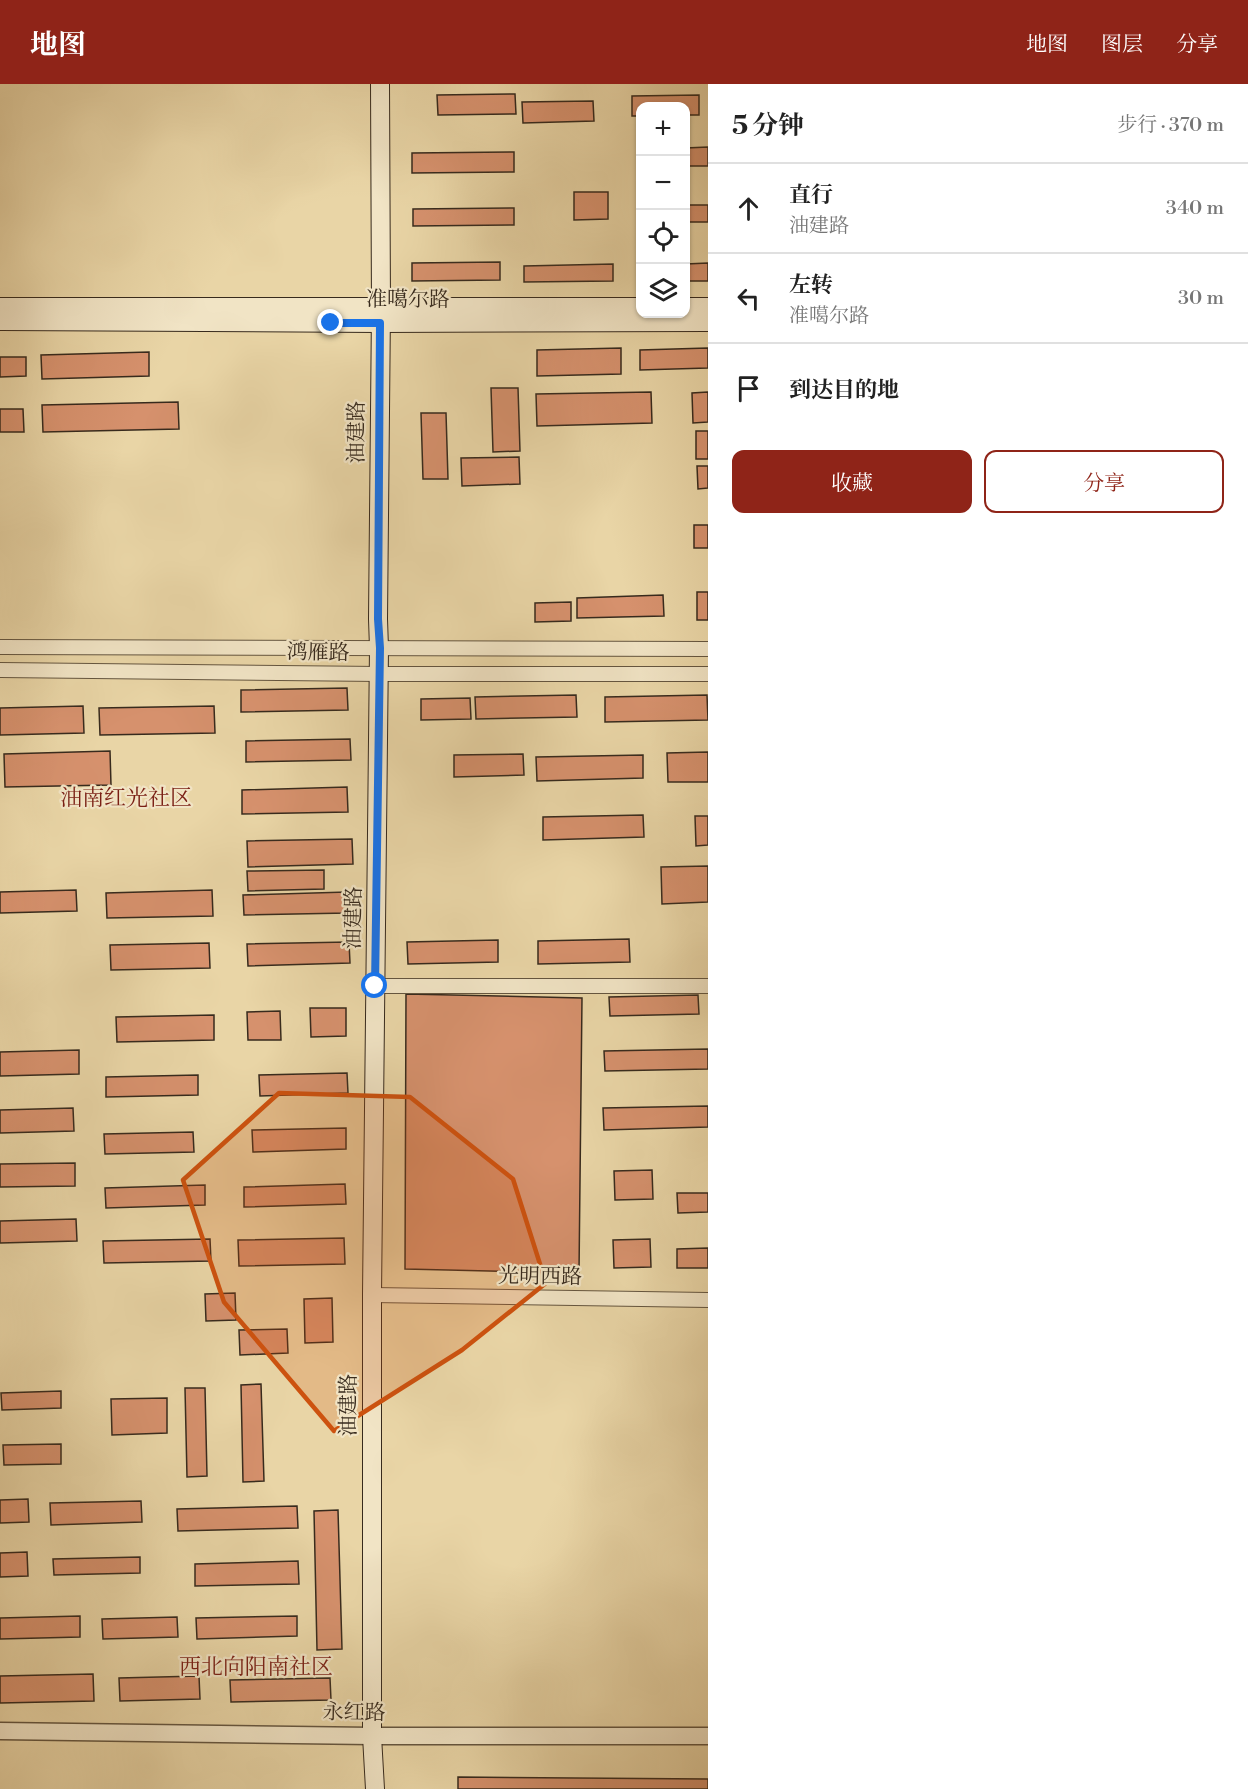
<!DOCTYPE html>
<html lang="zh">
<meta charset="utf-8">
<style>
body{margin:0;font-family:"Libre Bodoni","Noto Serif SC",serif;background:#f6f6f6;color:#222}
.controls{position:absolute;right:18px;top:18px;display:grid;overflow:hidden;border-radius:12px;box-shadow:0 2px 4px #0004}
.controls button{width:54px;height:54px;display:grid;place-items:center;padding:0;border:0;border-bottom:2px solid #e0e0e0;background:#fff;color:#222;font:30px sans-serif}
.stop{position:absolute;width:18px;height:18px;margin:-14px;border:4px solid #1a73e8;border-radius:50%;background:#fff}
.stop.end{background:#1a73e8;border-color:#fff;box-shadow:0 2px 6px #0008}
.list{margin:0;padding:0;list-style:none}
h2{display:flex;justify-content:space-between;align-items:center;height:78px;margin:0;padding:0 24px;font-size:26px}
h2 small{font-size:20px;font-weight:400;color:#767676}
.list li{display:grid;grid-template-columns:39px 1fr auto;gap:18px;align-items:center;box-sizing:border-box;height:90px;padding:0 24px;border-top:2px solid #e0e0e0}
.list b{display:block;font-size:22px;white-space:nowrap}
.list p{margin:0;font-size:20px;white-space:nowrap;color:#767676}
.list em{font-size:20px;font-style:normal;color:#767676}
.actions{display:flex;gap:12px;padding:18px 24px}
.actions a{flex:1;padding:14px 0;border:2px solid #8f2418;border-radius:12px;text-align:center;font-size:21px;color:#8f2418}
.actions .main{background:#8f2418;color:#fff}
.icon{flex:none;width:33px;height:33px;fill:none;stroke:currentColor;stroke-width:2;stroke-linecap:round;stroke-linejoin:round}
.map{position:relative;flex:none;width:708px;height:1705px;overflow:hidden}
header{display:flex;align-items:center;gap:36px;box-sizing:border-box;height:84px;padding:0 30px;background:#8f2418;color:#fff}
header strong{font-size:28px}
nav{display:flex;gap:33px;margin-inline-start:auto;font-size:21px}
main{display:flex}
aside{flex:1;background:#fff}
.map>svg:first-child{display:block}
.building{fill:#d6916d;stroke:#372a1d;stroke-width:1.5}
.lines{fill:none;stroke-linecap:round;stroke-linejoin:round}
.minor-casing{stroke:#64553f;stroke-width:16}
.tertiary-casing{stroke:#64553f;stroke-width:19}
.secondary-casing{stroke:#372a1d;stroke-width:20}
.minor{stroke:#f1e4c5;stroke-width:14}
.tertiary{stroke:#f1e4c5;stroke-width:16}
.secondary{stroke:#f1e4c5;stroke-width:18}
.route{stroke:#1a73e8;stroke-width:8}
.marked{fill:#cd520f;fill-opacity:0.2;stroke:#cd520f;stroke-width:4.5;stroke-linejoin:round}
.labels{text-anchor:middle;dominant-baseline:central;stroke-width:4.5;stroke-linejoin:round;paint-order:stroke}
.street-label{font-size:21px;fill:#372a1d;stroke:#f1e4c5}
.neighbourhood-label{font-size:22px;fill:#7a1f14;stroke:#f1e4c5}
</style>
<header>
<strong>地图</strong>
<nav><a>地图</a><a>图层</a><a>分享</a></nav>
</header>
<main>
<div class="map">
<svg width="708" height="1705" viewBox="0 0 708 1705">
<rect width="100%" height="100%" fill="#e9d5a6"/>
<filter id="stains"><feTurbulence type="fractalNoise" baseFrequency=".00333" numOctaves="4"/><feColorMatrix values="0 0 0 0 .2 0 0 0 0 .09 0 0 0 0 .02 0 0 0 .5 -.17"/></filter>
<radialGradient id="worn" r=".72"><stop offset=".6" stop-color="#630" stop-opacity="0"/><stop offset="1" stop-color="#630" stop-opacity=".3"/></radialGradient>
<g class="building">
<path d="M 515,10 L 516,30 L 438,31 L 437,11 Z"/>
<path d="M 699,11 L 699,31 L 686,31 L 686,22 L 640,22 L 640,32 L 632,32 L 632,12 Z"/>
<path d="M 593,17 L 594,37 L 523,39 L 522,18 Z"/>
<path d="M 708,63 L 708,82 L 686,82 L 686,64 Z"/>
<path d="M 514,68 L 514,88 L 412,89 L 412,69 Z"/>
<path d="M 574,108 L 608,108 L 608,135 L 574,136 Z"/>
<rect x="686" y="121" width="22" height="17"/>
<path d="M 514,124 L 514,141 L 413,142 L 413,125 Z"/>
<path d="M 500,178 L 500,196 L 412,197 L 412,179 Z"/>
<path d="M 708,179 L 708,197 L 686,197 L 686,180 Z"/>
<path d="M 613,180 L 613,197 L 524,198 L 524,182 Z"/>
<path d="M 621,264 L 621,290 L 537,292 L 537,266 Z"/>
<path d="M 708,264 L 708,284 L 640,286 L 640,266 Z"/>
<path d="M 149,268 L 149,292 L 42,295 L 41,271 Z"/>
<path d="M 0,273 L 26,273 L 26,292 L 0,293 Z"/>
<path d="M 491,304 L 518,304 L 520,367 L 493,368 Z"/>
<path d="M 651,308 L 652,339 L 537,342 L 536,310 Z"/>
<path d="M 708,308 L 708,338 L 693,339 L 692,309 Z"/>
<path d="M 178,318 L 179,345 L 43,348 L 42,321 Z"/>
<path d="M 0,325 L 23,325 L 24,348 L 0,348 Z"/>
<path d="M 421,329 L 446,329 L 448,395 L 423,395 Z"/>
<rect x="696" y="347" width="12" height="28"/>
<path d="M 519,373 L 520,400 L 462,402 L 461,374 Z"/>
<path d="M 697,382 L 708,382 L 708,404 L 698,405 Z"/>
<rect x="694" y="441" width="14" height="23"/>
<rect x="697" y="508" width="11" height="28"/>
<path d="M 663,511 L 664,532 L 577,534 L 577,514 Z"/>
<path d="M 571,518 L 571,537 L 535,538 L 535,519 Z"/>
<path d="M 347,604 L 348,626 L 241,628 L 241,606 Z"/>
<path d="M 576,611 L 577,633 L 476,635 L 475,613 Z"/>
<path d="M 707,611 L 708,636 L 605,638 L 605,613 Z"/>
<path d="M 470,614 L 471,635 L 421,636 L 421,615 Z"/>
<path d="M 83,622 L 84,649 L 0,651 L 0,624 Z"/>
<path d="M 214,622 L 215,649 L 100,651 L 99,624 Z"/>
<path d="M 350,655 L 351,676 L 246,678 L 246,657 Z"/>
<path d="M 110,667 L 111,701 L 5,703 L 4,670 Z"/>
<path d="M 708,668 L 708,698 L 668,698 L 667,669 Z"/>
<path d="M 523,670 L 524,691 L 454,693 L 454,671 Z"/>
<path d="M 643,671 L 643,694 L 537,697 L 536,673 Z"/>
<path d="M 347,703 L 348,728 L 242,730 L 242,706 Z"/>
<path d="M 643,731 L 644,753 L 543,756 L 543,733 Z"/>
<path d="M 695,732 L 708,732 L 708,761 L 696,762 Z"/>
<path d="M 352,755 L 353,780 L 248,783 L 247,757 Z"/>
<path d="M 708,782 L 708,818 L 662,820 L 661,783 Z"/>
<path d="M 324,786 L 324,805 L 248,807 L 247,787 Z"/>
<path d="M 76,806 L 77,827 L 0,829 L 0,808 Z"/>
<path d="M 212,806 L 213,832 L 107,834 L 106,809 Z"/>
<path d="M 347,808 L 348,829 L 244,831 L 243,811 Z"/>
<path d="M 629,855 L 630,878 L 538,880 L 538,857 Z"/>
<path d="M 498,856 L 498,878 L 408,880 L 407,858 Z"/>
<path d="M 349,858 L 350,879 L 248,882 L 247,860 Z"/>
<path d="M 209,859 L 210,884 L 111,886 L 110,861 Z"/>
<path d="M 406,910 L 582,914 L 579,1189 L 405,1185 Z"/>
<path d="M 698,911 L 699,930 L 610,932 L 609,913 Z"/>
<path d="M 310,924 L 346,924 L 346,952 L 311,953 Z"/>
<path d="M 280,927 L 281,956 L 248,956 L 247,928 Z"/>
<path d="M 214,931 L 214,956 L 117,958 L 116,933 Z"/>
<path d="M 708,965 L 708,985 L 605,987 L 604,967 Z"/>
<path d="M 79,966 L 79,990 L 0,992 L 0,968 Z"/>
<path d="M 347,989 L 348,1009 L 260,1012 L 259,991 Z"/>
<path d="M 198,991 L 198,1011 L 106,1013 L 106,993 Z"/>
<path d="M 708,1022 L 708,1043 L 604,1046 L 603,1024 Z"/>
<path d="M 73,1024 L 74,1047 L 0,1049 L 0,1026 Z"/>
<path d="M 346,1044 L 346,1065 L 253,1068 L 252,1046 Z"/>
<path d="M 193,1048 L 194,1068 L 105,1070 L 104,1050 Z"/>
<path d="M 75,1079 L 75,1102 L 0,1103 L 0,1080 Z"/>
<path d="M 652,1086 L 653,1115 L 615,1116 L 614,1087 Z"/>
<path d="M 345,1100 L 346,1120 L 244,1123 L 244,1103 Z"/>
<path d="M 205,1101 L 205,1121 L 106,1124 L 105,1104 Z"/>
<path d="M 677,1109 L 708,1109 L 708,1128 L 678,1129 Z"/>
<path d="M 76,1135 L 77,1157 L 0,1159 L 0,1137 Z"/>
<path d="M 344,1154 L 345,1180 L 239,1182 L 238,1156 Z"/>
<path d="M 210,1155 L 211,1177 L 104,1179 L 103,1157 Z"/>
<path d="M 650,1155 L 651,1183 L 614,1184 L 613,1156 Z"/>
<path d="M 708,1164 L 708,1184 L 677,1184 L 677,1165 Z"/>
<path d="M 235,1209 L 236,1236 L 206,1237 L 205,1210 Z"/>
<path d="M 332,1214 L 333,1258 L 305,1259 L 304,1215 Z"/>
<path d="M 287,1245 L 288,1269 L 240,1271 L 239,1246 Z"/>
<path d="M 261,1300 L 264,1397 L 243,1398 L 241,1301 Z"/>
<path d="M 185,1304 L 205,1304 L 207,1392 L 187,1393 Z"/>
<path d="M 61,1307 L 61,1324 L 2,1326 L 1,1309 Z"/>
<path d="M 167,1314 L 167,1349 L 112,1351 L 111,1315 Z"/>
<path d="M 61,1360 L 61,1380 L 4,1381 L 3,1361 Z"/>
<path d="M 28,1415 L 29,1438 L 0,1439 L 0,1416 Z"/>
<path d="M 141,1417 L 142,1438 L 51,1441 L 50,1419 Z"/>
<path d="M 297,1422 L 298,1444 L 178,1447 L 177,1425 Z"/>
<path d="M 338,1426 L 342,1565 L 317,1566 L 314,1427 Z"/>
<path d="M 27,1468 L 28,1492 L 0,1493 L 0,1469 Z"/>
<path d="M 140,1473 L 140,1489 L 54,1491 L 53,1475 Z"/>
<path d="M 298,1477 L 299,1500 L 195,1502 L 195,1480 Z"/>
<path d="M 80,1532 L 80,1553 L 0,1555 L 0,1534 Z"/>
<path d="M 297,1532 L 297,1552 L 197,1555 L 196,1534 Z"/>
<path d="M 177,1533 L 178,1553 L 103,1555 L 102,1535 Z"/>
<path d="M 93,1590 L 94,1617 L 0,1619 L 0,1592 Z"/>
<path d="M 199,1592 L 200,1615 L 120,1617 L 119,1594 Z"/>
<path d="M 330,1594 L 331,1616 L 231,1618 L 230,1596 Z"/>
<path d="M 458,1693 L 708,1695 L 708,1705 L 458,1705 Z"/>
</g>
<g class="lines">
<g class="minor-casing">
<g id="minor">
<path d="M 0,563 L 708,565"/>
<path d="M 0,586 L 379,590 L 708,590"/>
<path d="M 375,902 L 708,902"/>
<path d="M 372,1211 L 708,1216"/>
</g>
</g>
<g class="tertiary-casing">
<path id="tertiary" d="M 0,1647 L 372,1652 L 708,1652"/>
</g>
<g class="secondary-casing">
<g id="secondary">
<path d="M 0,223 L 640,223"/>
<path d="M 686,223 L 708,223"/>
<path d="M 0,237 L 380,239 L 708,238"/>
<path d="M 375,1705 L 372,1652 L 372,1211 L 379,564 L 378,535 L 381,224 L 380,0"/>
</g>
</g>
<use href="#minor" class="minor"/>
<use href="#tertiary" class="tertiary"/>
<use href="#secondary" class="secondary"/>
</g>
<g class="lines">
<path class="route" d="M 331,239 L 380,239 L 378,535 L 380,564 L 375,902"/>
</g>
<path class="marked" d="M 279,1009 L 410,1013 L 513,1095 L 546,1199 L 462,1266 L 334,1347 L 224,1218 L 183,1096 Z"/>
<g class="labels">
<g class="street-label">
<text x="408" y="216">准噶尔路</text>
<text transform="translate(357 348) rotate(-90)">油建路</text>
<text transform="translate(318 569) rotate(1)">鸿雁路</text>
<text transform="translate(354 834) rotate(-89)">油建路</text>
<text transform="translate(540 1193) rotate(1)">光明西路</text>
<text transform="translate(349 1321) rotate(-90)">油建路</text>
<text transform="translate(354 1629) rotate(1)">永红路</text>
</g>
<g class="neighbourhood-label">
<text x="126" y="714">油南红光社区</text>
<text x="256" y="1583">西北向阳南社区</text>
</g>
</g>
<rect width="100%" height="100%" filter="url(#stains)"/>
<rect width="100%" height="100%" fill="url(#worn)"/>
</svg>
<div class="controls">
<button>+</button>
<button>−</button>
<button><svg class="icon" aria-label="locate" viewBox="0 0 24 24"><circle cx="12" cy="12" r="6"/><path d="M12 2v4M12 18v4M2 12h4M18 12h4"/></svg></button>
<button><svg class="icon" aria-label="layers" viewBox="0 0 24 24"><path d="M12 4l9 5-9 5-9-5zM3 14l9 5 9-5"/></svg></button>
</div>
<div class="stop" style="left:375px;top:902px"></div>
<div class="stop end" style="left:331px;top:239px"></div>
</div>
<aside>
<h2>5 分钟<small>步行 · 370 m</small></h2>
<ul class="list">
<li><svg class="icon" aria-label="ahead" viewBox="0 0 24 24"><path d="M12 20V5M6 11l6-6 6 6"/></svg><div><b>直行</b><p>油建路</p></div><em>340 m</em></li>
<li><svg class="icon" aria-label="left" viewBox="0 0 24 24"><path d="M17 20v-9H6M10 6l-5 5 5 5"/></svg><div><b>左转</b><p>准噶尔路</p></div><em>30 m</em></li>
<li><svg class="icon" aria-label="arrive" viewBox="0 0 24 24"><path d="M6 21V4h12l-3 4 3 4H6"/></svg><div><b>到达目的地</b></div></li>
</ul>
<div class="actions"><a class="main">收藏</a><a>分享</a></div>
</aside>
</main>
